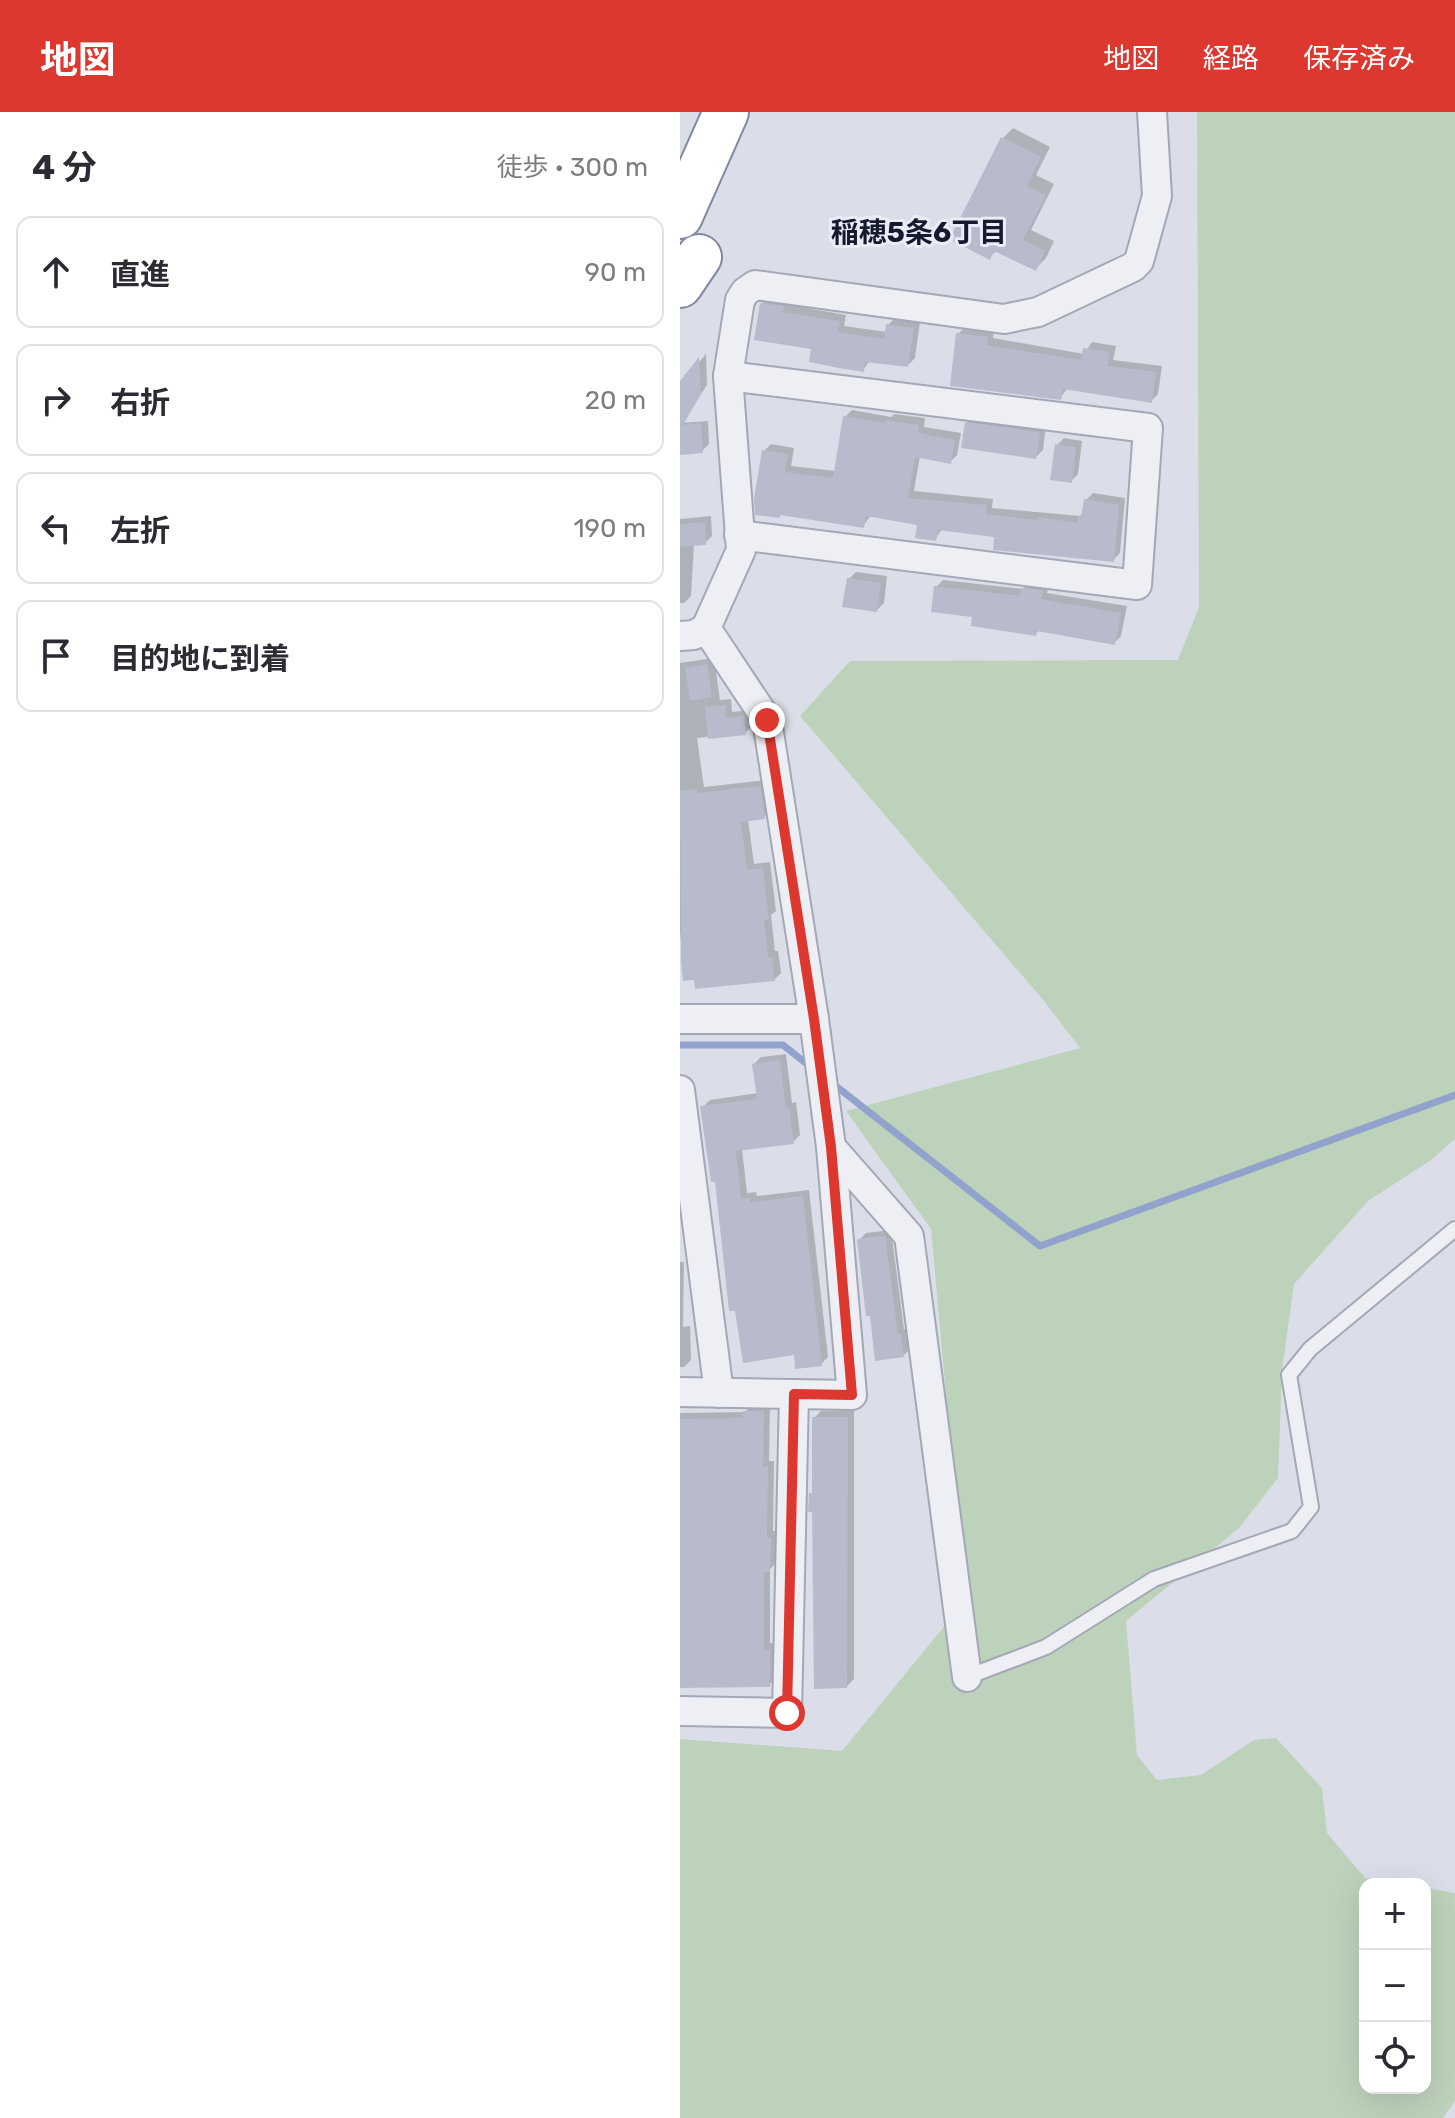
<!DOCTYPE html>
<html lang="ja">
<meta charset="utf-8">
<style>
body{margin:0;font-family:Rubik,"Noto Sans JP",sans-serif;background:#f2f2f3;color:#2b2b33}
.controls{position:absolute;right:24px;bottom:24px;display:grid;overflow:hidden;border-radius:16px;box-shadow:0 8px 32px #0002}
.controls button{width:72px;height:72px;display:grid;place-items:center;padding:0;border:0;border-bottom:2px solid #e1e1e2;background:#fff;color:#2b2b33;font:40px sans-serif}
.stop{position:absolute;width:24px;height:24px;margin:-18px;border:6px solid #dd3830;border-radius:50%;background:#fff}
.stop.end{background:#dd3830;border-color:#fff;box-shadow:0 2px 8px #0008}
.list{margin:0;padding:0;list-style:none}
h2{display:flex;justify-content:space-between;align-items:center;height:104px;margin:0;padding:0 32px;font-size:34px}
h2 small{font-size:26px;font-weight:400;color:#7c7c81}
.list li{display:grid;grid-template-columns:52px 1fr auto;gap:24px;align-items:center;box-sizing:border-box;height:112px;margin:0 16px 16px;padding:0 16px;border:2px solid #e1e1e2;border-radius:16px}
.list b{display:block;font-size:30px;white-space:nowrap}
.list em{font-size:26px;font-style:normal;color:#7c7c81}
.icon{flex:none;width:44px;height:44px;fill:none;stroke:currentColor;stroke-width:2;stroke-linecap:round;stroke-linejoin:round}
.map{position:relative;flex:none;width:775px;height:2006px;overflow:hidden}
header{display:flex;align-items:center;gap:48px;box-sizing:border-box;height:112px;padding:0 40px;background:#dd3830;color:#fff}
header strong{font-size:38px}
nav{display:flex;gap:44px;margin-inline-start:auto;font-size:28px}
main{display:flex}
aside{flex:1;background:#fff}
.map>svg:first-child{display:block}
.green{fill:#bdd2bb}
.shadow{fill:#0003}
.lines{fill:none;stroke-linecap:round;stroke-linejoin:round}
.stream{stroke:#91a2cc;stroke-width:7}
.building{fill:#b8bbcb}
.service-casing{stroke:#a4a7b5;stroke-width:18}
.minor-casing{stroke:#a4a7b5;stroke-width:32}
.motorway-casing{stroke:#8187a0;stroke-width:48}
.service{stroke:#eeeff5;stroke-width:14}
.minor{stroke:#eeeff5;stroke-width:28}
.motorway{stroke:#fff;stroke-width:44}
.route{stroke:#dd3830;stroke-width:10}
.labels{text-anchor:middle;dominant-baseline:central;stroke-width:6;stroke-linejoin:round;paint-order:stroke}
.neighbourhood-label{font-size:28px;font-weight:bold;fill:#161a2f;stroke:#eaedf5}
</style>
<header>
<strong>地図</strong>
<nav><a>地図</a><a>経路</a><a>保存済み</a></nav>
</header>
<main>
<aside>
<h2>4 分<small>徒歩 · 300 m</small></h2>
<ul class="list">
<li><svg class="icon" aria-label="ahead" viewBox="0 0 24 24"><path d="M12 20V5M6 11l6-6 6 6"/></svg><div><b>直進</b></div><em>90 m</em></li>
<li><svg class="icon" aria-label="right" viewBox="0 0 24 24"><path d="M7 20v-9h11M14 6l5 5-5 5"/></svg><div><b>右折</b></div><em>20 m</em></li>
<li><svg class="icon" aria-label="left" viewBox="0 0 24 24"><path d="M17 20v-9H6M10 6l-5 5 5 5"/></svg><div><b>左折</b></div><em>190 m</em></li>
<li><svg class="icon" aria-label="arrive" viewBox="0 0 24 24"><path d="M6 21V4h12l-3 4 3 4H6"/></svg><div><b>目的地に到着</b></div></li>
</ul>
</aside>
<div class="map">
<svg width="775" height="2006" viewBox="0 0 775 2006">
<rect width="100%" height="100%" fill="#dbdee8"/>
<path class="green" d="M 517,0 L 775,0 L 775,1027 L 751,1048 L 688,1089 L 614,1172 L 602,1258 L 598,1366 L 559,1416 L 446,1509 L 457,1643 L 477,1668 L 521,1663 L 574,1628 L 596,1626 L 642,1676 L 647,1721 L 686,1767 L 718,1772 L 685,1772 L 685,1976 L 745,1976 L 745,1776 L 775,1781 L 775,1989 L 763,2006 L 0,2006 L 0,1627 L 162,1639 L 285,1489 L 251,1117 L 166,999 L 400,936 L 364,889 L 120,604 L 170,549 L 498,548 L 519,495 Z"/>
<g class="shadow">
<path d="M 333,16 L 370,35 L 356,63 L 374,72 L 351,118 L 374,129 L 366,146 L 356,156 L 317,138 L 309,146 L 323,26 Z"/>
<path d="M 89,185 L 110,188 L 109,193 L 166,203 L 164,214 L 207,220 L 208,213 L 215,206 L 240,210 L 235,246 L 228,253 L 190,248 L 183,258 L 133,235 L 82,192 Z"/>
<path d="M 285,215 L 314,218 L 313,226 L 404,242 L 412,230 L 436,234 L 433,248 L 482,254 L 478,282 L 471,289 L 388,276 L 380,286 L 278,222 Z"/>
<path d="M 26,242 L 27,273 L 9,300 L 0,293 L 0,272 Z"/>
<path d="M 172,298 L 211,305 L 214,302 L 245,306 L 244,315 L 281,321 L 277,343 L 270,350 L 240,344 L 234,379 L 313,387 L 312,396 L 401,404 L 406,388 L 413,381 L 445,386 L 440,441 L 433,448 L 316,423 L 263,416 L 255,427 L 239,411 L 191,403 L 183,414 L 102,402 L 99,404 L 84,339 L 91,332 L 114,336 L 111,354 L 156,359 L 165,305 Z"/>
<path d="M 294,304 L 366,313 L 363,338 L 356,345 L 287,311 Z"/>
<path d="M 28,309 L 29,332 L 22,339 L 0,341 L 0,311 Z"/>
<path d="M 384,326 L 402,329 L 398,362 L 391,369 L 377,333 Z"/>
<path d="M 31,404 L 32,424 L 25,431 L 14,432 L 11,484 L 4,491 L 0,491 L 0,407 Z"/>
<path d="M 176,460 L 207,464 L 204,491 L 197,498 L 169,467 Z"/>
<path d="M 263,468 L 343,477 L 350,470 L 369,472 L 367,481 L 447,494 L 441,524 L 434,531 L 360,518 L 355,522 L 294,503 L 256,475 Z"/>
<path d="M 34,546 L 40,588 L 51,587 L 52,600 L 70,598 L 72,614 L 65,621 L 17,626 L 24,675 L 87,668 L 91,698 L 84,705 L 68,707 L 74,752 L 90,750 L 96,799 L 91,803 L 95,839 L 98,839 L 101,861 L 94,868 L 5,867 L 0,820 L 0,551 Z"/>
<path d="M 106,942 L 112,991 L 116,990 L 120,1023 L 113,1030 L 62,1037 L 67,1081 L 76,1080 L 77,1084 L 129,1078 L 148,1245 L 141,1252 L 115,1240 L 36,1068 L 23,995 L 30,988 L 78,981 L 74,952 L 81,945 Z"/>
<path d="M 211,1118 L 224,1217 L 228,1216 L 230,1237 L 223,1244 L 179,1128 L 186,1121 Z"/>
<path d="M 0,1150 L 4,1150 L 3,1215 L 10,1214 L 11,1248 L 4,1255 L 0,1255 Z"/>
<path d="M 72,1293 L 90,1293 L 89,1349 L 94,1349 L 93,1419 L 97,1419 L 96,1451 L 90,1457 L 90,1531 L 97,1532 L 96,1566 L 89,1573 L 0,1573 L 0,1301 L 65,1300 Z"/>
<path d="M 141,1299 L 174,1299 L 174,1567 L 167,1574 L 131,1382 L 134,1379 L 134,1306 Z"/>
</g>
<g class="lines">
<g class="stream">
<path d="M 0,933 L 103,933 L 132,956"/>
<path d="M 152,971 L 360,1134 L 775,983"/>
</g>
</g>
<g class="building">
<path d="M 321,25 L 361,45 L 347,74 L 366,83 L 343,128 L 365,139 L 356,159 L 314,139 L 310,148 L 273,129 L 275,124 L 272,122 Z"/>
<path d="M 80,191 L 104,194 L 103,200 L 160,209 L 158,220 L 204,227 L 206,212 L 234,216 L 228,255 L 185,250 L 184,260 L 159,256 L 129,250 L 131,237 L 74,228 Z"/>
<path d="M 276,221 L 308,225 L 307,233 L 401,248 L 403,236 L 430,240 L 427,254 L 476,260 L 472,291 L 383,277 L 381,288 L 270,274 Z"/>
<path d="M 19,245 L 21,282 L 3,313 L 21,311 L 23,341 L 0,343 L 0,269 Z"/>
<path d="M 163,304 L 205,311 L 205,308 L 239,313 L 238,321 L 275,328 L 271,352 L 235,345 L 228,386 L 307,393 L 306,402 L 358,408 L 358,405 L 397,411 L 398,405 L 401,405 L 404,387 L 439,393 L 434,450 L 313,438 L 314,425 L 258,418 L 256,429 L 235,426 L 237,413 L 186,404 L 184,416 L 100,403 L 100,406 L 75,403 L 74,387 L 82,338 L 108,342 L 105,360 L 153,366 Z"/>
<path d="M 285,310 L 360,320 L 356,347 L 281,336 Z"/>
<path d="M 375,332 L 396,335 L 392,371 L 370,368 Z"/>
<path d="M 25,410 L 26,433 L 0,435 L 0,412 Z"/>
<path d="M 167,466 L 201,471 L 197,500 L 162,495 Z"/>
<path d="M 254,474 L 340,484 L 341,476 L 363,478 L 361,487 L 441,501 L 435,533 L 357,519 L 356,524 L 291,514 L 292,505 L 251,500 Z"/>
<path d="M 27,552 L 32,585 L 10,589 L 5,556 Z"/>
<path d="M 45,593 L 46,606 L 64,604 L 66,623 L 28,627 L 25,595 Z"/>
<path d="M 80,674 L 85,707 L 61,710 L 67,758 L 83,756 L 89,807 L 84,808 L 88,845 L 92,845 L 95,869 L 15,877 L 14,868 L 3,869 L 1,849 L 0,679 L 17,677 L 17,681 Z"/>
<path d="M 100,948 L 106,997 L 109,996 L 114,1032 L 56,1039 L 61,1087 L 70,1086 L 70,1090 L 123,1084 L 142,1254 L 115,1257 L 114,1243 L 63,1251 L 55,1199 L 49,1199 L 35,1070 L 31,1070 L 20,994 L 77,987 L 72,952 Z"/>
<path d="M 205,1124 L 218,1222 L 221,1222 L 224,1245 L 195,1249 L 190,1204 L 186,1204 L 177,1127 Z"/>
<path d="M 63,1299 L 84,1299 L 83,1355 L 88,1355 L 87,1426 L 91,1426 L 90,1460 L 84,1460 L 84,1538 L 90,1538 L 90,1575 L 0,1576 L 0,1307 L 63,1306 Z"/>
<path d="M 132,1305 L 168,1305 L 167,1576 L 134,1577 L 132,1400 L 128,1400 L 129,1381 L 132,1381 Z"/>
</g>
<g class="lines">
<g class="service-casing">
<path id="service" d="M 287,1565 L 366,1535 L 474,1467 L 612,1419 L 631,1395 L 609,1263 L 630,1237 L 775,1117"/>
</g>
<g class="minor-casing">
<g id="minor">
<path d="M 48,264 L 468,316 L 457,473 L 59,423"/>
<path d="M 0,524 L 14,523 L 26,516 L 61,438 L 48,264 L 60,188 L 65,180 L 75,173 L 324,207 L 358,200 L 453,155 L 459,149 L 477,84 L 472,0"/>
<path d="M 0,907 L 134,907"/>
<path d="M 0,978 L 39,1281"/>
<path d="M 151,1035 L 229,1124 L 287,1565"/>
<path d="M 0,1280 L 172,1283 L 151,1035 L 134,907 L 87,608 L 26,516"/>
<path d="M 0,1599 L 107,1601 L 114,1282"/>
</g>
</g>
<g class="motorway-casing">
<g id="motorway">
<path d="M 0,104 L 46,0"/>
<path d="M 0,173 L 19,145"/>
</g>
</g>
<use href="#service" class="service"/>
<use href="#minor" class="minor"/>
<use href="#motorway" class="motorway"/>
</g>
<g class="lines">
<path class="route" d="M 87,608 L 134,907 L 151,1035 L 172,1283 L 114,1282 L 107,1601"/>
</g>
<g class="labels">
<g class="neighbourhood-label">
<text x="239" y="120">稲穂5条6丁目</text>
</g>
</g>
</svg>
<div class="controls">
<button>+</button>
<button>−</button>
<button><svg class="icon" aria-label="locate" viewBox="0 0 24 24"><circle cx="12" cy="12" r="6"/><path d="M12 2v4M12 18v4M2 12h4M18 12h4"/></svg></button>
</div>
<div class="stop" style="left:107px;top:1601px"></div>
<div class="stop end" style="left:87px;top:608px"></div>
</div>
</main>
